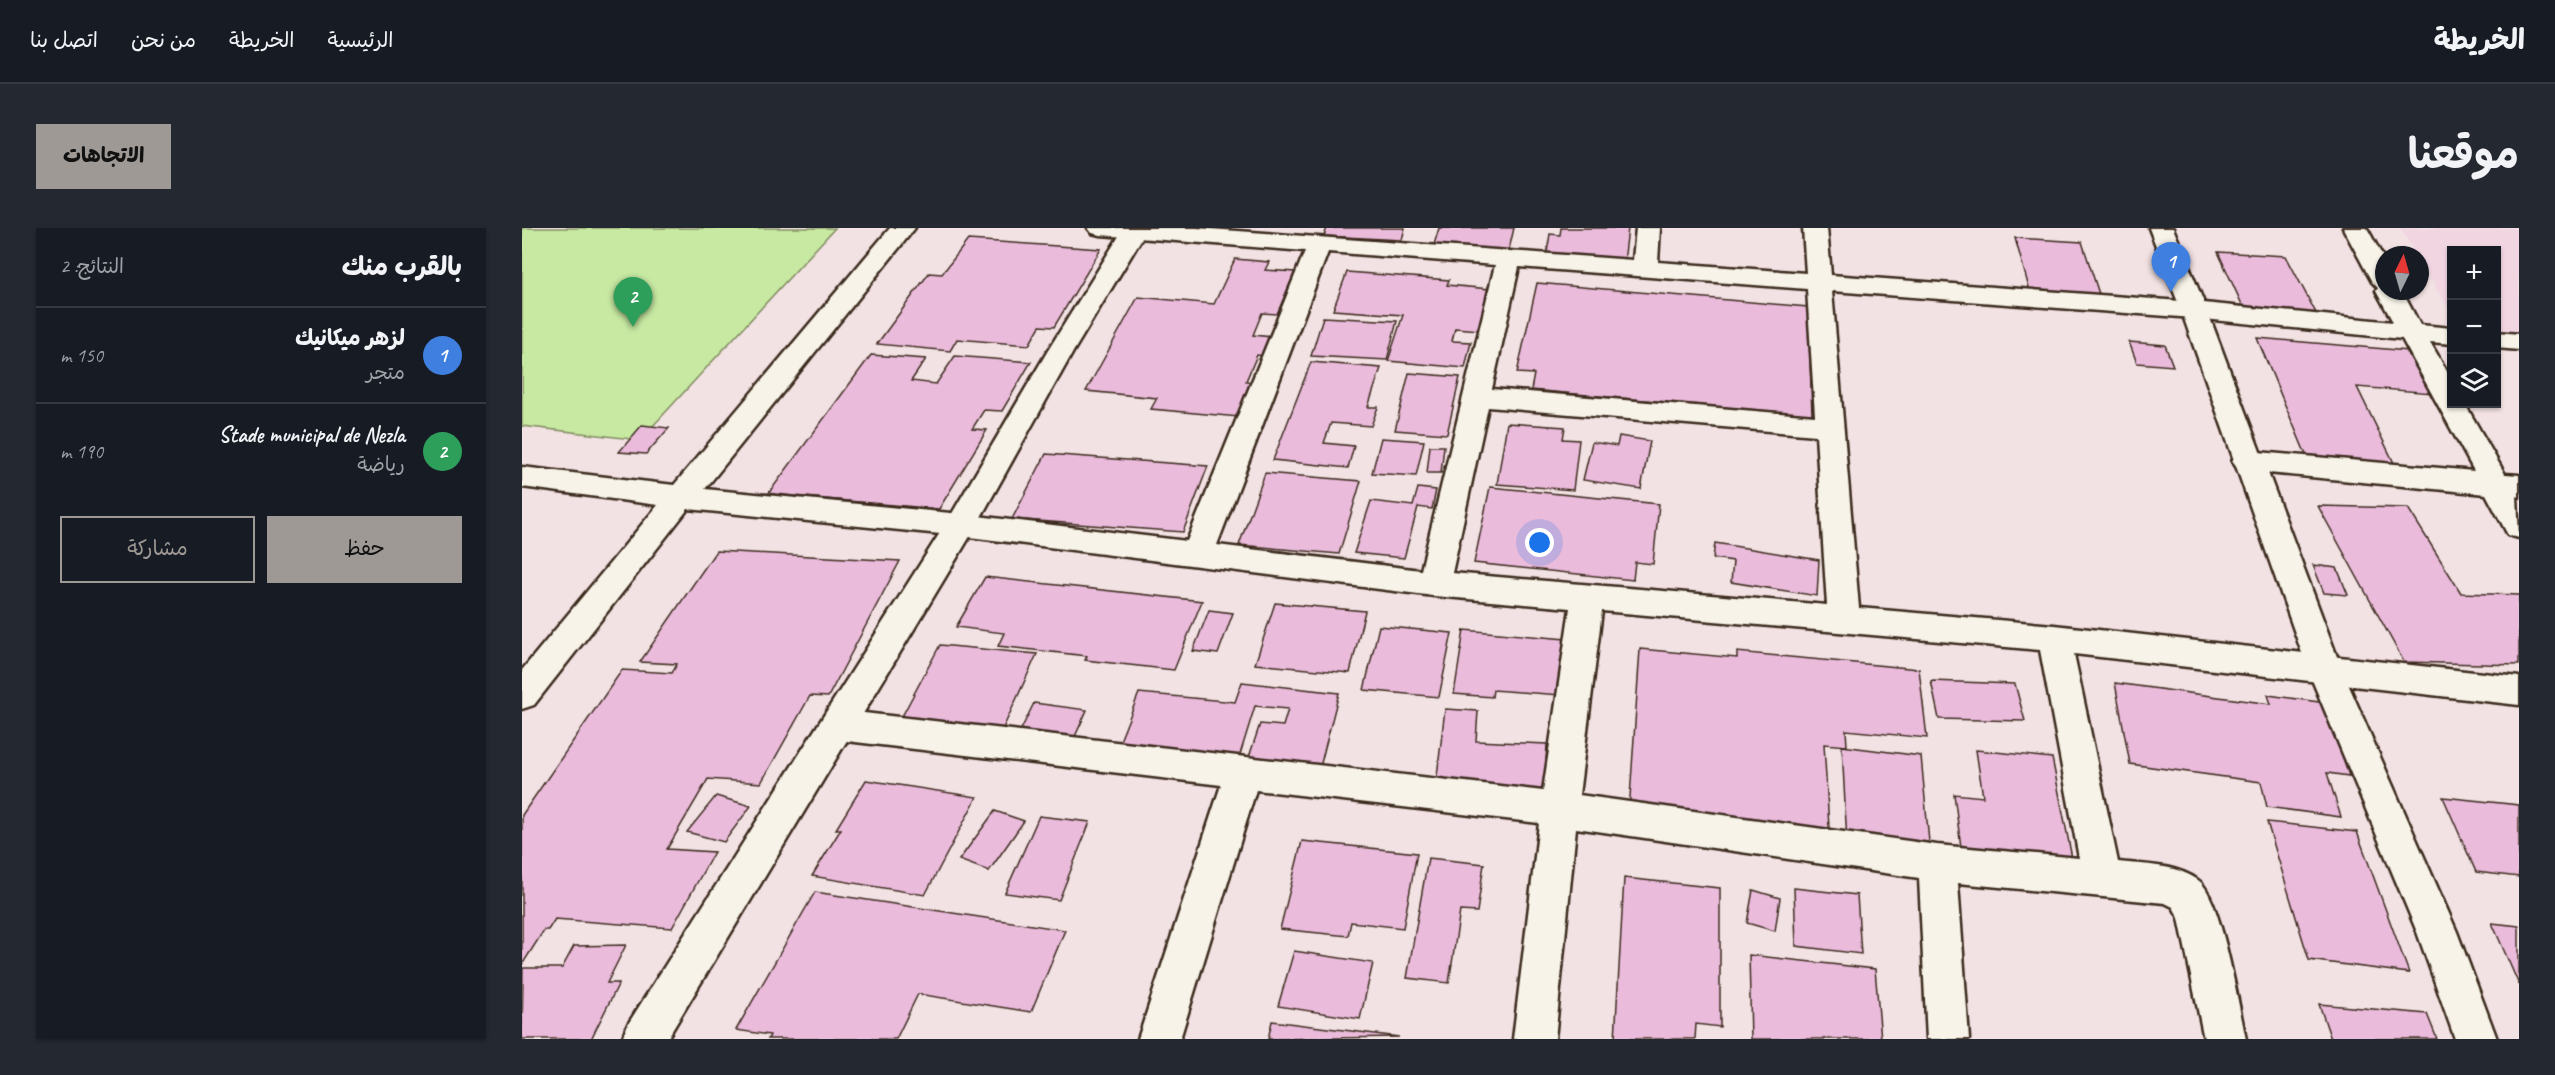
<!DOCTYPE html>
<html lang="ar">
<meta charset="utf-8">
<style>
body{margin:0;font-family:Caveat,"Playpen Sans Arabic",sans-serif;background:#242831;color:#f1f3f6;direction:rtl}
.controls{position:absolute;right:18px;top:18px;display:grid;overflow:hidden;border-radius:0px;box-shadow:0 2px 4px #0004}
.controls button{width:54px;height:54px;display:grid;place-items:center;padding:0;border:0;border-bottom:2px solid #363941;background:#171b24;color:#f1f3f6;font:30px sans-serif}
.compass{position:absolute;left:1853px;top:18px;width:54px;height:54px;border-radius:50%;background:#171b24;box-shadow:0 2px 4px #0004;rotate:5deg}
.you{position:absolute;left:1018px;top:315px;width:21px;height:21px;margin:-15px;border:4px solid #fff;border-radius:50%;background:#1a73e8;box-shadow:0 0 0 9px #1a73e833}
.badge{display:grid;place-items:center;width:39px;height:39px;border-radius:50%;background:#9f9995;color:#fff;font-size:20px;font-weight:700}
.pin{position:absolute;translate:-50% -50px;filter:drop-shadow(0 2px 3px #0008)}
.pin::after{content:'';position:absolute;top:32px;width:21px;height:18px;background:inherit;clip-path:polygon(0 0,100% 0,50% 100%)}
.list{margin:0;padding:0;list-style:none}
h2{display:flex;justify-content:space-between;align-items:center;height:78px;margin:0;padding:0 24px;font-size:26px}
h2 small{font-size:20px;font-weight:400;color:#9ea1a6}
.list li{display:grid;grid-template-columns:39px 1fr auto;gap:18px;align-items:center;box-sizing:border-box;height:96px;padding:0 24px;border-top:2px solid #363941}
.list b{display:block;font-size:22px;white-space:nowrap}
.list p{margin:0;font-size:20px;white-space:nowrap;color:#9ea1a6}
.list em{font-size:20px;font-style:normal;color:#9ea1a6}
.actions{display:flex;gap:12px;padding:18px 24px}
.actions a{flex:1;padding:14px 0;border:2px solid #9f9995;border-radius:0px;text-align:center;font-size:21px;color:#9f9995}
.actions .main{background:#9f9995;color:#111}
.icon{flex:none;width:33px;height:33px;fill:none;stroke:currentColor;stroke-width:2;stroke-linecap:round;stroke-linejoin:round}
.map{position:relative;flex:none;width:1997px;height:811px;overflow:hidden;direction:ltr;border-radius:0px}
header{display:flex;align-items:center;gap:36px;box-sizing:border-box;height:84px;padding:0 30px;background:#171b24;border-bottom:2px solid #363941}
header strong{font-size:28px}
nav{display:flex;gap:33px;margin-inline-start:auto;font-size:21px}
.intro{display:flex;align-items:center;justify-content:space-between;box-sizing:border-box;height:144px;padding:0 36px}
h1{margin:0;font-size:42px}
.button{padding:15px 27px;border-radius:0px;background:#9f9995;color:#111;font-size:21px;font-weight:700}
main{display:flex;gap:36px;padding:0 36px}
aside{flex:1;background:#171b24;border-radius:0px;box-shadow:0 2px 4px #0004}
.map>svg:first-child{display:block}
.built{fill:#f1d6e2}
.green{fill:#c7e9a2;stroke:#818a60;stroke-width:1.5}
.building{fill:#ebbbdc;stroke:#3b2a1e;stroke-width:1.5}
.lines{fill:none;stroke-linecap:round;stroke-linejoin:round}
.street-casing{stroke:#3b2a1e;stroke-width:5}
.secondary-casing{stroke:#3b2a1e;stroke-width:5}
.street{fill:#f7f3e8;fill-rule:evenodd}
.secondary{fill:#f7f3e8;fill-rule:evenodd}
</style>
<header>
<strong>الخريطة</strong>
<nav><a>الرئيسية</a><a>الخريطة</a><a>من نحن</a><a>اتصل بنا</a></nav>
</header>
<div class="intro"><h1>موقعنا</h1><a class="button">الاتجاهات</a></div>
<main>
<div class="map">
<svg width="1997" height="811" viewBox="0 0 1997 811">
<rect width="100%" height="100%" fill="#f3e2e4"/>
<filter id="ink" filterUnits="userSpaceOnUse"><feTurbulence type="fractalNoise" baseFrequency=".0167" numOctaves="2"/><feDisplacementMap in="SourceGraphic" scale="12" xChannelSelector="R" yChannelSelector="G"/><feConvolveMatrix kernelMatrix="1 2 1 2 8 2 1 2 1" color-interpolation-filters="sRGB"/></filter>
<g filter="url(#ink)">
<path class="built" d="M 1878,0 L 1997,0 L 1997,107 L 1975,105 L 1974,22 L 1930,22 L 1929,85 L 1898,33 L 1898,27 L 1894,27 Z"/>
<path class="green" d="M 0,0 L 313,0 L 118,212 L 0,198 Z"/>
<g class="building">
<path d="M 805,0 L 883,0 L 880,12 L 802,8 Z"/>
<path d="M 917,0 L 992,0 L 986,26 L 911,20 Z"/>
<path d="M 1039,0 L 1106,0 L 1102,35 L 1024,30 L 1028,6 L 1038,7 Z"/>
<path d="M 1493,10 L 1560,14 L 1579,72 L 1509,67 Z"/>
<path d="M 446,12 L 579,21 L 532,99 L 518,98 L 507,117 L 435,111 L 428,123 L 355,116 L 407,45 L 420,46 Z"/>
<path d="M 1696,24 L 1764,28 L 1795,87 L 1723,83 Z"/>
<path d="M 713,31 L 747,34 L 743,42 L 773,44 L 755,86 L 740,85 L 731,107 L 750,109 L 742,128 L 735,127 L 724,153 L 731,154 L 717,189 L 629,181 L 635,170 L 564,163 L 616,69 L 692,76 Z"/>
<path d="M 825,44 L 927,52 L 925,57 L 968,61 L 958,102 L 933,100 L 930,113 L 949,114 L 943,140 L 866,133 L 881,87 L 811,82 Z"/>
<path d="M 1015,55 L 1286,79 L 1290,187 L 1009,162 L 1012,146 L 995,145 Z"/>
<path d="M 801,89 L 875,93 L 865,132 L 789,128 Z"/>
<path d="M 1735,110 L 1887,123 L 1911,165 L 1835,159 L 1872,235 L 1784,227 Z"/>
<path d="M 1607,114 L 1643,117 L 1651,138 L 1615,135 Z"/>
<path d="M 349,127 L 404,131 L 389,153 L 414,156 L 433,128 L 509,134 L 480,183 L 462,182 L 450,201 L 465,202 L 417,281 L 246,266 Z"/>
<path d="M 789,134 L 859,140 L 846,179 L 856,179 L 849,198 L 809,195 L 802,215 L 832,218 L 826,240 L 751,232 Z"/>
<path d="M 887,145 L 938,149 L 925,206 L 873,202 Z"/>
<path d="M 985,195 L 1043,199 L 1041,211 L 1057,212 L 1051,262 L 975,256 Z"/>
<path d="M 120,197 L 147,200 L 124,226 L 97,224 Z"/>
<path d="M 1097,208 L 1128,213 L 1119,261 L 1061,252 L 1070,214 L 1095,218 Z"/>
<path d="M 859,210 L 902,213 L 894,248 L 850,245 Z"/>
<path d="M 908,218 L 922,218 L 919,245 L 905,245 Z"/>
<path d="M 524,226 L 686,238 L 661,304 L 490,291 Z"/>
<path d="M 743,245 L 839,253 L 817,326 L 717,317 Z"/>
<path d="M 968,259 L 1137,276 L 1131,336 L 1113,334 L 1111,352 L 952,335 Z"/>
<path d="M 896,260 L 914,262 L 910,281 L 896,279 L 882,330 L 832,325 L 849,273 L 891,278 Z"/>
<path d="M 1796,278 L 1886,280 L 1939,365 L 1997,367 L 1997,437 L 1882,434 Z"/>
<path d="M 1193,315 L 1297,332 L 1295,368 L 1209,354 L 1211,333 L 1191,330 Z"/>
<path d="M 194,323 L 378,333 L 306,469 L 288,468 L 239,555 L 186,551 L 145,621 L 192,624 L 150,700 L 33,691 L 26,702 L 22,702 L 0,737 L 0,587 L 100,442 L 150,445 L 155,436 L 118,434 Z"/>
<path d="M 1791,337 L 1815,340 L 1826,367 L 1802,365 Z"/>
<path d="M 463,349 L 680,373 L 652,442 L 563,432 L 565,428 L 476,418 L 482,405 L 434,399 Z"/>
<path d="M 753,375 L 843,383 L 828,445 L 733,436 Z"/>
<path d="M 687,382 L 711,385 L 696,426 L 671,423 Z"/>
<path d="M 857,398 L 930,405 L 917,469 L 842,462 Z"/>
<path d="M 942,402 L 1044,411 L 1039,467 L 971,462 L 970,469 L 932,466 Z"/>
<path d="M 418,417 L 515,426 L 473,518 L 369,509 Z"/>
<path d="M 1118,421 L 1215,430 L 1215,424 L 1397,441 L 1405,510 L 1324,502 L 1325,518 L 1302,516 L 1308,616 L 1107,584 Z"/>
<path d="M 1409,453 L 1493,456 L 1503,493 L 1417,491 Z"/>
<path d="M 720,454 L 817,465 L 797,543 L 725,535 L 738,496 L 761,498 L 766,481 L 733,478 L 712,546 L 590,533 L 617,465 L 713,474 Z"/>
<path d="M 1593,455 L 1749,476 L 1746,467 L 1804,475 L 1827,548 L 1805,545 L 1819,589 L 1745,579 L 1739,554 L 1608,536 Z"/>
<path d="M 512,475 L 565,482 L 545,526 L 490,520 Z"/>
<path d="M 923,481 L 956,483 L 954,513 L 1025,516 L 1022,571 L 913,565 Z"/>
<path d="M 1320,518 L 1399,528 L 1408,625 L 1325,615 Z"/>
<path d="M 1454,522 L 1530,530 L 1550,630 L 1439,619 L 1432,566 L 1461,569 Z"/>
<path d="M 344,552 L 455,569 L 403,667 L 290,648 L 319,601 L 314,601 Z"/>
<path d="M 194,568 L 229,578 L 202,614 L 165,604 Z"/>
<path d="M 1921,569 L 1997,577 L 1997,649 L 1954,644 Z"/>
<path d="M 473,583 L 502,593 L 467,643 L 437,632 Z"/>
<path d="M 517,588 L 568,594 L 537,672 L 483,665 Z"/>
<path d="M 1745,594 L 1835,604 L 1887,745 L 1787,732 Z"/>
<path d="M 780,613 L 895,625 L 881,700 L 829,694 L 826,708 L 758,701 Z"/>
<path d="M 906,630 L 962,636 L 955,684 L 938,683 L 927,755 L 885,750 Z"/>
<path d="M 1102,650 L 1198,660 L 1198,799 L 1174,796 L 1173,811 L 1093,811 Z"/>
<path d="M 1272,660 L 1335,667 L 1339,726 L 1274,718 Z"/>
<path d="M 1231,662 L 1258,670 L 1253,703 L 1225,695 Z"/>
<path d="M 293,664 L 543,702 L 509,784 L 396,766 L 374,811 L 246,811 L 248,807 L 214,802 Z"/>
<path d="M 1970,695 L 1997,698 L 1997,757 Z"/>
<path d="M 104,717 L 85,755 L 97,755 L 69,811 L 0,811 L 1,740 L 40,740 L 52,718 Z"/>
<path d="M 772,723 L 851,735 L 838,791 L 756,778 Z"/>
<path d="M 1227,727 L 1353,741 L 1359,811 L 1229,811 Z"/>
<path d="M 1797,776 L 1905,786 L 1915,811 L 1809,811 Z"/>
<path d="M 750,793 L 877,809 L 746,811 Z"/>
</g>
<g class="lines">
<g class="street-casing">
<g id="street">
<path d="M 368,0 L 393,0 L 183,261 L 439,286 L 665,313 L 783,23 L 578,7 L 570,5 L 566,0 L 674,0 L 1111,32 L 1114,0 L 1138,0 L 1136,34 L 1284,45 L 1281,0 L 1305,0 L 1309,47 L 1672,74 L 1871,94 L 1854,63 L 1856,60 L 1850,54 L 1821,0 L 1845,0 L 1862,31 L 1862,63 L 1880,63 L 1898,97 L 1930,100 L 1930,116 L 1908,114 L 1930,152 L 1930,176 L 1943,176 L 1983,246 L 1997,247 L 1997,269 L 1995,268 L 1997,310 L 1986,307 L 1964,266 L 1725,243 L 1715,240 L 1710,233 L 1715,226 L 1725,223 L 1952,243 L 1880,111 L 1672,90 L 1310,63 L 1337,380 L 1532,397 L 1997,449 L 1997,477 L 1552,426 L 1596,634 C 1623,637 1653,636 1676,652 C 1699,667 1717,781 1724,811 L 1682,811 L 1657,690 L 1651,679 L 1643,675 L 1436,655 L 1447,811 L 1405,811 L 1397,650 L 1054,600 L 1033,811 L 991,811 L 1017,595 L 734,562 L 658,811 L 616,811 L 699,557 L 316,512 L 304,508 L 298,497 L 304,486 L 316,482 L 1021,563 L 1048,380 L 912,368 L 439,308 L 166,281 L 12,477 L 0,481 L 0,442 L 136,277 L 0,259 L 0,239 L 152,257 ZM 806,24 L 973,37 L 899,342 L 695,317 ZM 997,39 L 1285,61 L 1293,188 L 970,161 ZM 966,179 L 1294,207 L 1305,377 L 930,345 ZM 1080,383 L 1518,422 L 1557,630 L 1415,617 L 1057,567 Z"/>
<path d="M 1974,104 L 1997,106 L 1997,122 L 1974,120 Z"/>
</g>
</g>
<g class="secondary-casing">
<g id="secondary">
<path d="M 602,0 L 626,0 L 551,124 L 450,305 L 145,811 L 100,811 L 106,796 L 428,289 L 525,124 Z"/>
<path d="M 1627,0 L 1651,0 L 1685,82 L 1820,442 L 1935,704 L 1975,811 L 1933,811 L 1895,704 L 1786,442 L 1659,82 Z"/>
</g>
</g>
<use href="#street" class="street"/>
<use href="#secondary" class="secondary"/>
</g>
</g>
</svg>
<div class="controls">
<button>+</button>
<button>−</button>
<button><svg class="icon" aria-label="layers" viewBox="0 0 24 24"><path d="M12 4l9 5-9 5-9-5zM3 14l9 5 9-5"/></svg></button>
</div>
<svg class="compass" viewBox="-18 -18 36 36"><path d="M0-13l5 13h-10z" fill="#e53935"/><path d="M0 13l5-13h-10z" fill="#9ea1a6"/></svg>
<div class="you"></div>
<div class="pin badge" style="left:1649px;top:64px;background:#3f7fe0">1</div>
<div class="pin badge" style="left:111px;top:99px;background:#2e9e5b">2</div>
</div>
<aside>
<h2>بالقرب منك<small>النتائج: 2</small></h2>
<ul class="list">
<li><span class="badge" style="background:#3f7fe0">1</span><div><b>لزهر ميكانيك</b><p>متجر</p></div><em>150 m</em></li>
<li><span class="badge" style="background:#2e9e5b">2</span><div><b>Stade municipal de Nezla</b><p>رياضة</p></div><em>190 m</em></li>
</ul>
<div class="actions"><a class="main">حفظ</a><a>مشاركة</a></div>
</aside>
</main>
